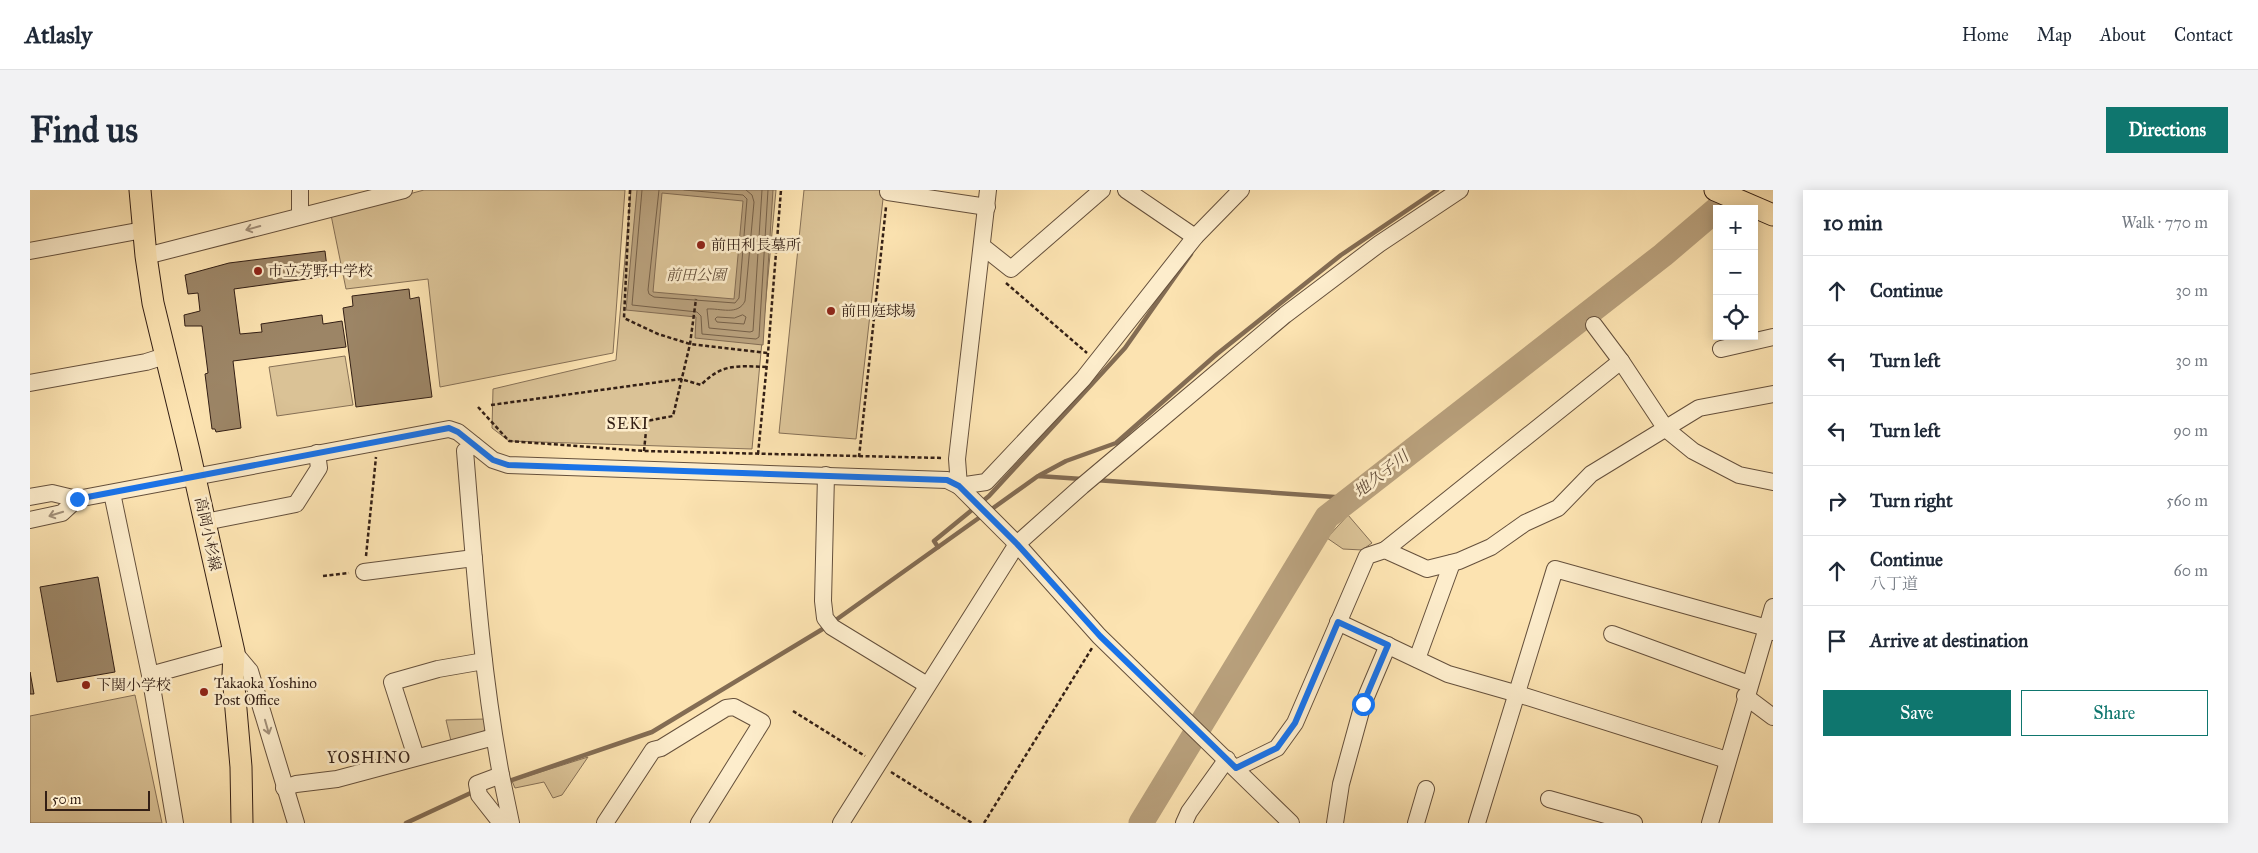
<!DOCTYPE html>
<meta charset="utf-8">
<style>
body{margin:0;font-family:"IM FELL Great Primer","Noto Serif JP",serif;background:#f2f2f3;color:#1f2937}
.controls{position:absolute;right:15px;top:15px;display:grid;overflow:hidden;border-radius:0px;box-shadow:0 2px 12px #0003}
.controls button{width:45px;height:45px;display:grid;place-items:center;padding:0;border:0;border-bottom:1px solid #e0e1e3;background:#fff;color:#1f2937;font:25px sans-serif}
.scale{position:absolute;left:15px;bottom:12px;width:105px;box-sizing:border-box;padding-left:5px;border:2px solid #331f15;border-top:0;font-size:14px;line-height:18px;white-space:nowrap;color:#331f15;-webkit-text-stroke:4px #fdedcc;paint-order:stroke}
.stop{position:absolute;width:15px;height:15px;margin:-11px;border:4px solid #1a73e8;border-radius:50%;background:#fff}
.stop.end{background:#1a73e8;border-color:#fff;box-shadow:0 1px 5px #0008}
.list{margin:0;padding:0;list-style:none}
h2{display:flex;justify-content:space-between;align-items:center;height:65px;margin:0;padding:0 20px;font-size:21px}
h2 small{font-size:16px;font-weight:400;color:#747a83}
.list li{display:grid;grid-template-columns:32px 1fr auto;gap:15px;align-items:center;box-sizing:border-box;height:70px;padding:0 20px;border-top:1px solid #e0e1e3}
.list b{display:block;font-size:19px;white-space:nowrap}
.list p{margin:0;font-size:16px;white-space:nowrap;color:#747a83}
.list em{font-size:16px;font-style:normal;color:#747a83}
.actions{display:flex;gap:10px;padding:15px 20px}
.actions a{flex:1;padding:11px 0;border:1px solid #0f766e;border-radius:0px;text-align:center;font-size:18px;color:#0f766e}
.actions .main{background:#0f766e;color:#fff}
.icon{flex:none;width:28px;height:28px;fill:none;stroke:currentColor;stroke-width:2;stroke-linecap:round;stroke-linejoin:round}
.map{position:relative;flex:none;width:1743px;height:633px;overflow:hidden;border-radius:0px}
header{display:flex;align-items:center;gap:30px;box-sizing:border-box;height:70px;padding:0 25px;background:#fff;border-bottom:1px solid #e0e1e3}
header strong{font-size:24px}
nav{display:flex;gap:28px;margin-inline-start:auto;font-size:18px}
.intro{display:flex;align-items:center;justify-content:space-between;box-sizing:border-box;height:120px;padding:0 30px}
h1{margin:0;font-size:35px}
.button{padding:12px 22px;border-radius:0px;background:#0f766e;color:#fff;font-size:18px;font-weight:700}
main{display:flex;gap:30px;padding:0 30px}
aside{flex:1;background:#fff;border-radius:0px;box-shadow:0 2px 12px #0003}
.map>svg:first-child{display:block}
.green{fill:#dac296;stroke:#867056}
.water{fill:#b8a07c;stroke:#836c53;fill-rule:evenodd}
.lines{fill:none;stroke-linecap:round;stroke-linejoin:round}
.shore{stroke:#766048;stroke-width:1}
.stream{stroke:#836c53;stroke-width:4.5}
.river{stroke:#b8a07c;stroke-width:25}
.building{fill:#9c8566;stroke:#331f15}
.minor-casing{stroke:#65503c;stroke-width:18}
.major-casing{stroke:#331f15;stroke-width:23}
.path{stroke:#331f15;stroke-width:2.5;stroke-dasharray:4 2.5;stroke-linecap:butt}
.minor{stroke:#fdedcc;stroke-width:16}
.major{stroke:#fce3b1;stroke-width:21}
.oneway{stroke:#a2907a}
.route{stroke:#1a73e8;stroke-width:6}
.poi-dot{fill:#8f2418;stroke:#fdedcc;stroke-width:2}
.labels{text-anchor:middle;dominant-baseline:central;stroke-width:5;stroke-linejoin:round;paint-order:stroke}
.poi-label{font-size:15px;fill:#331f15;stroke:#fdedcc;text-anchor:start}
.park-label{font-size:15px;font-style:italic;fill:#65503c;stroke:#fdedcc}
.street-label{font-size:15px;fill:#331f15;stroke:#fdedcc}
.neighbourhood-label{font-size:16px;letter-spacing:1px;fill:#331f15;stroke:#fdedcc}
.water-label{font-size:16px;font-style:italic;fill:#624c39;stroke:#fdedcc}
</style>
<header>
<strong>Atlasly</strong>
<nav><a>Home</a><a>Map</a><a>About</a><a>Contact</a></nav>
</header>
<div class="intro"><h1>Find us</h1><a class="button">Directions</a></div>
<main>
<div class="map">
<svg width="1743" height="633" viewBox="0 0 1743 633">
<rect width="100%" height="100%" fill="#fce3b1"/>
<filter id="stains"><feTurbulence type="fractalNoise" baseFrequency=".004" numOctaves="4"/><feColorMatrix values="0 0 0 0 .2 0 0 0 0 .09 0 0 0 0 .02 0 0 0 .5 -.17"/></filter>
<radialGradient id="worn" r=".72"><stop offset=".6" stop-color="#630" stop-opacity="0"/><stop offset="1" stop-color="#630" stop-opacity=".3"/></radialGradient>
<g class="green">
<path d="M 394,0 L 595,0 L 583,163 L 410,197 L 398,89 L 316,99 L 301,25 Z"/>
<path d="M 601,0 L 746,0 L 722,259 L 479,251 L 462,238 L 463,199 L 586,170 Z"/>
<path d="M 774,0 L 854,0 L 826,249 L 749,243 Z"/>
<path d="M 315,166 L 323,215 L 247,226 L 239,177 Z"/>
<path d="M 1318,325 L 1342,353 L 1332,360 L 1313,359 L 1297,348 Z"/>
<path d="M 105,505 L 132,633 L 0,633 L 0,526 Z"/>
<path d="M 455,529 L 456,539 L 450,544 L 421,551 L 416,530 Z"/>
<path d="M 558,567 L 532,605 L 523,608 L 514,592 L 485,598 L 482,591 Z"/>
</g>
<path class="water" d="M 607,0 L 743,0 L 733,155 L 665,148 L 666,127 L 596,120 ZM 632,3 L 713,11 L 704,109 L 623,102 Z"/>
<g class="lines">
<g class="shore">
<path d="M 612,0 L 602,115 L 667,122 L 671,126 L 672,144 L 726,149 L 729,147 L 738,0"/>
<path d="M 629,0 L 618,100 L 619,104 L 624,107 L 705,113 L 709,108 L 717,9 L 713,5 L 654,0"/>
<path d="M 716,0 L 722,5 L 724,12 L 715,111 C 708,126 690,118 677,119 L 679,138 L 720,142 L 723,141 L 732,0"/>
<path d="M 713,125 L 716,127 L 714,134 L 687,132 L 685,129 L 687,127 L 704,128 Z"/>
</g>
<g class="stream">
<path d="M 1010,285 L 1036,271 L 1086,253 L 1187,164 L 1311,65 L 1407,0"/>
<path d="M 1065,290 L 1319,308"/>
<path d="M 959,321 L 1008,286 L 1052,289"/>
<path d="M 908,357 L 904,351 L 959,306 L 1095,158 L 1161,64"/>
<path d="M 476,592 L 622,542 L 796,437 L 953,325"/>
<path d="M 376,633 L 445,601"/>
</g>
<path class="river" d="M 1111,633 L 1297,327 L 1633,65 L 1687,19"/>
</g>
<g class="building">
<path d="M 295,61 L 298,86 L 204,99 L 210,144 L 232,142 L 231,134 L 292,125 L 293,134 L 312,131 L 316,157 L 203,171 L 211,238 L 186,242 L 185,239 L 182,239 L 175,184 L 178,183 L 172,136 L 155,136 L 154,125 L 170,121 L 168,103 L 158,104 L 155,85 L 199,73 Z"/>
<path d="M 379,99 L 380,109 L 389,107 L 402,207 L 326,217 L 313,118 L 323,116 L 322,106 Z"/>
<path d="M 68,387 L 85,482 L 27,492 L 10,397 Z"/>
<path d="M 0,482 L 4,504 L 0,504 Z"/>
</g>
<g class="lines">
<g class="minor-casing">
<g id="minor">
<path d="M 1096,0 L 1165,47"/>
<path d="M 858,2 L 957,17"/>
<path d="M 270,26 L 270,0"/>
<path d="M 952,56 L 981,79 L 1072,0"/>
<path d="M 0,61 L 113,40"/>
<path d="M 116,66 L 374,0"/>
<path d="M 1564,135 L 1591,171 L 1636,239 L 1663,261 L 1709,285 L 1743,292"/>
<path d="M 1691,159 L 1743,147"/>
<path d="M 0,193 L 116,172 L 135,166"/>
<path d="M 444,255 L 435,261 C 444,369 451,478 471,585 L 447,594 L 449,605 L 471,633"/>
<path d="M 796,285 L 793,411 L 795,428 L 802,437 L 897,495"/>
<path d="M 929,296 L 956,292 L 1053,189 L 1165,47 L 1211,0"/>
<path d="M 929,296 L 927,269 L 958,0"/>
<path d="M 82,303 L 120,485 L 145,633"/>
<path d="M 0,307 L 22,303 L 47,309 L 419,239 L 428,242 L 463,270 L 478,275 L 917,290 L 929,296 L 987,354 L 1069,446 L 1261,633"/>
<path d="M 0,330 L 32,323 L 47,309"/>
<path d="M 175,332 L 266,314 L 289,278 L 287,263"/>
<path d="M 1355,360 L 1591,171"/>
<path d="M 334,382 L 444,368"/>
<path d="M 1308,432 L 1418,484 L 1488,504 L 1697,570"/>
<path d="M 1582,444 L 1719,494"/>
<path d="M 1387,469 L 1422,373"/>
<path d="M 120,485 L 204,462 L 220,481 L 266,633"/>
<path d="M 1715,506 L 1743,527"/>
<path d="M 386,567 L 362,492 L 408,479 L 454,471"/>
<path d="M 1206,578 L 1247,558 L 1265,533 L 1337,366 L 1355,360 L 1397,379 L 1429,371 L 1461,357 L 1495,333 L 1528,318 L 1561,284 L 1669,218 L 1743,204"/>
<path d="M 471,585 L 481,633"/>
<path d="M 254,598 L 266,594 L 307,589 L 464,547"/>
<path d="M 1519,609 L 1604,633"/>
<path d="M 575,633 L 623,560 L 631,558 L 696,518 L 704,517 L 732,532 L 669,633"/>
<path d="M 811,633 L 987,354 L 1052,296 L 1255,125 L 1349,54 L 1430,0"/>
<path d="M 1154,633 L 1159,622 L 1197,569"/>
<path d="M 1305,633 L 1311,594 L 1333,514 L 1358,455"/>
<path d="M 1386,633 L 1396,599"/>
<path d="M 1447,633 L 1525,379 L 1737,438 L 1743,442"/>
<path d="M 1680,633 L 1743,417"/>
</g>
</g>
<g class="major-casing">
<g id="major">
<path d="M 110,0 L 116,66 L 123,113 L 159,261 L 204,462 L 203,485 L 211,577 L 212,633"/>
<path d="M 1685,0 L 1743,25"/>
</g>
</g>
<g class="path">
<path d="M 600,0 L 594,128 L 628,144 L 660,154 L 738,163"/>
<path d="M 976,93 L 1057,163"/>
<path d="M 461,215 L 651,189 L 671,195 C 692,173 708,176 737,177"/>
<path d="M 448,217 L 479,251 L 614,261 L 913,268"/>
<path d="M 614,261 L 617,231 L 643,226 L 660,154 L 666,109"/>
<path d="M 728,264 L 738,163 L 751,0"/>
<path d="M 829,267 L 856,17"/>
<path d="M 336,366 L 346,267"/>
<path d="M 293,386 L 319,383"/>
<path d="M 763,521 L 835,566"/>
<path d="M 861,582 L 942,633"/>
<path d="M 954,633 L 1062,458"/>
</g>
<use href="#minor" class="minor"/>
<use href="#major" class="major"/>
</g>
<defs><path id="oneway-shaft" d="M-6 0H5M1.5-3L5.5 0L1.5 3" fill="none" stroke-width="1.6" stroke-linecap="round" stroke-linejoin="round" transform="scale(1.25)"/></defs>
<g class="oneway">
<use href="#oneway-shaft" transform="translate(223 38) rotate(165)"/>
<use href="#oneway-shaft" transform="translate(26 324) rotate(163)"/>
<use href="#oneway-shaft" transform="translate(237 537) rotate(74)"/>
</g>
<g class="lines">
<path class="route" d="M 47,309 L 419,238 L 428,242 L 463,270 L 478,275 L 917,290 L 929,296 L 987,354 L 1070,446 L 1206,578 L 1247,558 L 1265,533 L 1308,432 L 1358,455 L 1333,514"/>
</g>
<g class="poi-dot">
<circle cx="671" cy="55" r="5"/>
<circle cx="228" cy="81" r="5"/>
<circle cx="801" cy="121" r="5"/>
<circle cx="56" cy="495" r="5"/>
<circle cx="174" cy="502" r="5"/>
</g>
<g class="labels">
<g class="poi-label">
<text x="681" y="55">前田利長墓所</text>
<text x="238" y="81">市立芳野中学校</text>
<text x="811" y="121">前田庭球場</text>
<text x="184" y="493">Takaoka Yoshino<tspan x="184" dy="17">Post Office</tspan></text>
<text x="66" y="495">下関小学校</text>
</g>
<g class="park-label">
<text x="666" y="85">前田公園</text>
</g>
<g class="street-label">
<text transform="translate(178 344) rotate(78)">高岡小杉線</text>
</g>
<g class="neighbourhood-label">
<text x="598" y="233">SEKI</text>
<text x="339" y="567">YOSHINO</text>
</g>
<g class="water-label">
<text transform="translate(1351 284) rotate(-38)">地久子川</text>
</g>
</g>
<rect width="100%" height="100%" filter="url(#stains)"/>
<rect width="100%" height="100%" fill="url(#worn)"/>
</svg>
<div class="controls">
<button>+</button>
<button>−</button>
<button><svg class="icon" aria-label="locate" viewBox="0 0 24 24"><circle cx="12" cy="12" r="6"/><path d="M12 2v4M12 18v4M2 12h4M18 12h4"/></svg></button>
</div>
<div class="scale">50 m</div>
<div class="stop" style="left:1333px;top:514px"></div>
<div class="stop end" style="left:47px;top:309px"></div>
</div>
<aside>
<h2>10 min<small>Walk · 770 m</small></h2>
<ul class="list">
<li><svg class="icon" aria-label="ahead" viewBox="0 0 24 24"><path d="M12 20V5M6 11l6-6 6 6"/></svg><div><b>Continue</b></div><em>30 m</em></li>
<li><svg class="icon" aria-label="left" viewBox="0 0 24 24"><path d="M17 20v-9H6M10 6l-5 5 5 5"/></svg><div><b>Turn left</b></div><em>30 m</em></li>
<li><svg class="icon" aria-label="left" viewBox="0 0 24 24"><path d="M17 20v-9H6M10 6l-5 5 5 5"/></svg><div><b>Turn left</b></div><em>90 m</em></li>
<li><svg class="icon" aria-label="right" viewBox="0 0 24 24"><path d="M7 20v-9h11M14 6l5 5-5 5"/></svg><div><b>Turn right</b></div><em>560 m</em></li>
<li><svg class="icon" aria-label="ahead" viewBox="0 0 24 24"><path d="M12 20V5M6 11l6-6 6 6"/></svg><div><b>Continue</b><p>八丁道</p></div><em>60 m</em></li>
<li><svg class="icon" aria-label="arrive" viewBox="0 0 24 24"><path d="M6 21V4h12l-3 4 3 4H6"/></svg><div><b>Arrive at destination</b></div></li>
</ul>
<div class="actions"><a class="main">Save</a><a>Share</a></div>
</aside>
</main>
